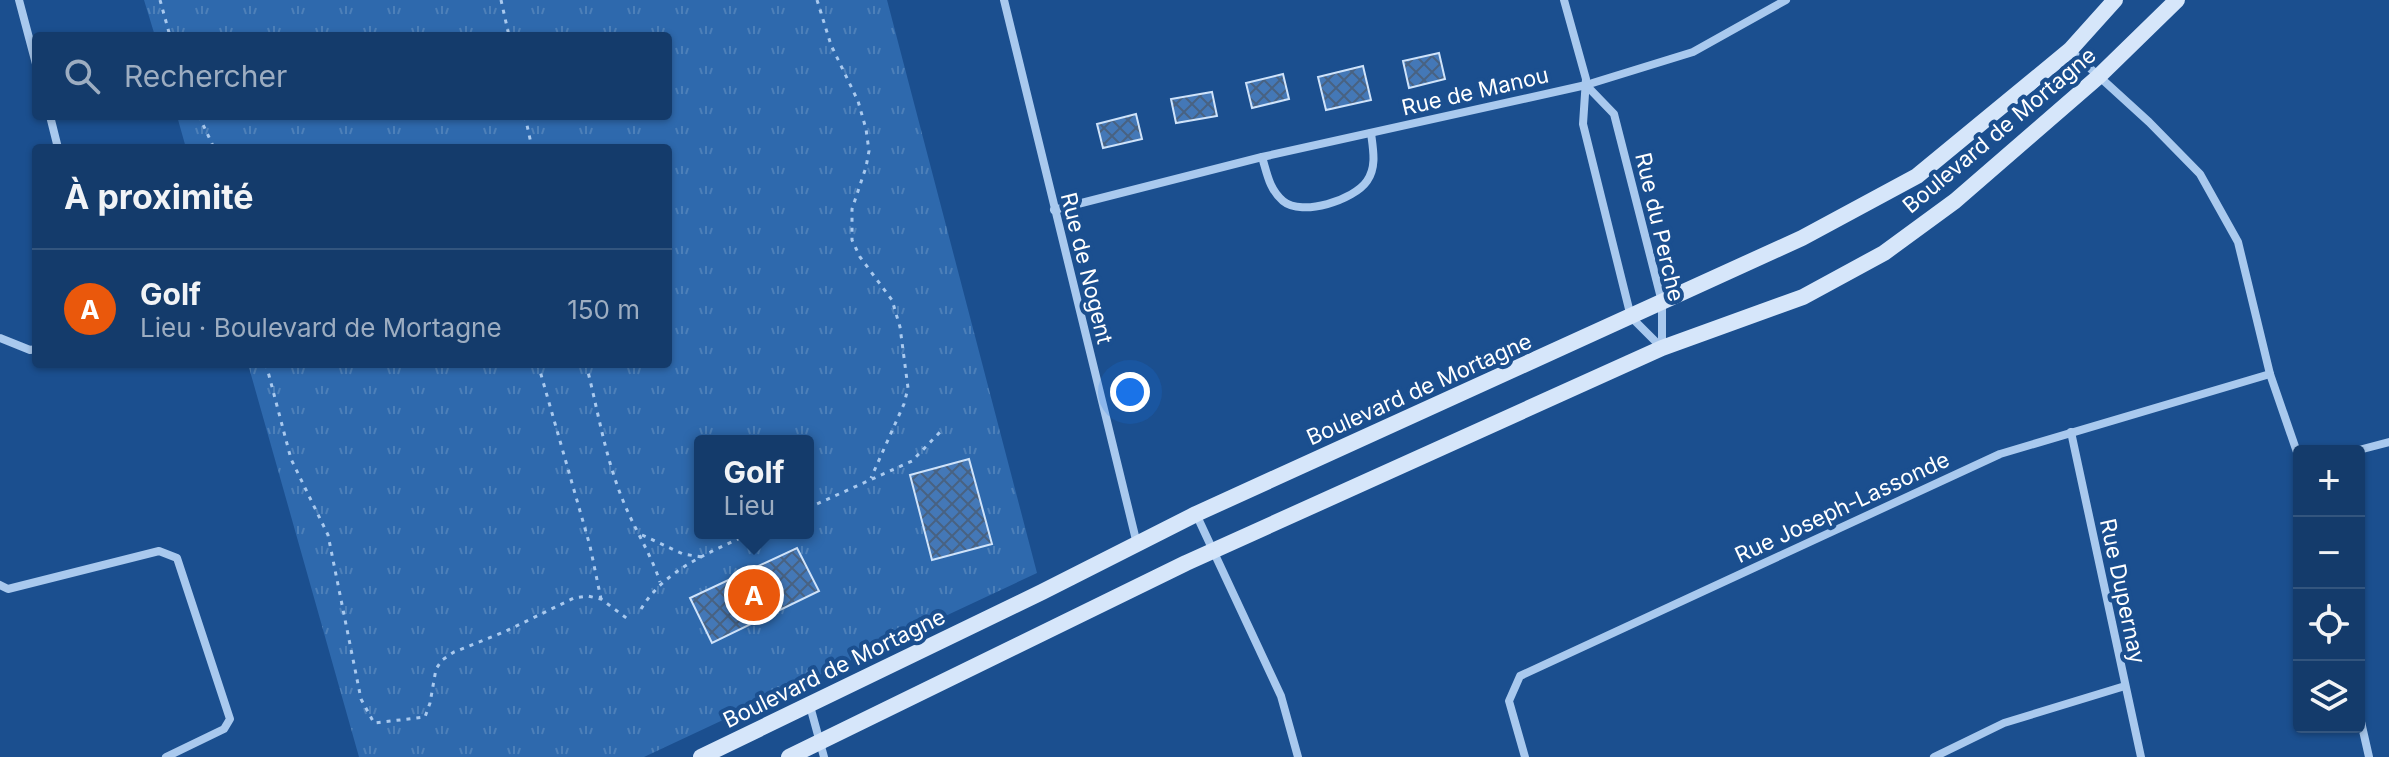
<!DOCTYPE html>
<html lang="fr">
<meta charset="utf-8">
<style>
body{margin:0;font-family:Inter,sans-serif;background:#214673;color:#f1f3f6}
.controls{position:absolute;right:24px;bottom:24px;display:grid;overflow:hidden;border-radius:8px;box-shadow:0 2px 6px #0004}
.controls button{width:72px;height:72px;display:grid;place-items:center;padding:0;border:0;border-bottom:2px solid #33557e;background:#143b6b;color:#f1f3f6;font:40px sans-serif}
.you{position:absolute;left:1130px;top:392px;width:28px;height:28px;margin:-20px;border:6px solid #fff;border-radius:50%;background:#1a73e8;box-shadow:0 0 0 12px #1a73e833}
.badge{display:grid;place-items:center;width:52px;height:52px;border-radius:50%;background:#ea580c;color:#fff;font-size:26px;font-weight:700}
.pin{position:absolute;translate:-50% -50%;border:4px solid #fff;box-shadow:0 2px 8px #0006}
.popup{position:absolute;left:694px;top:435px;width:120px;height:104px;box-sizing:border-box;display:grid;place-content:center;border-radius:8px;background:#143b6b;filter:drop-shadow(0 2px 6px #0005);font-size:26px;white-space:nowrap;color:#9dadc1}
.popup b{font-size:30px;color:#f1f3f6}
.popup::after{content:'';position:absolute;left:50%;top:100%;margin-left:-16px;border:16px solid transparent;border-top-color:#143b6b}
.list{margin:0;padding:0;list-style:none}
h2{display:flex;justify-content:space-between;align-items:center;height:104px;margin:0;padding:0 32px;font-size:34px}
h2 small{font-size:26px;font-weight:400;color:#9dadc1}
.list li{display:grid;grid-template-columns:52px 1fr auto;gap:24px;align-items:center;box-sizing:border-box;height:120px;padding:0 32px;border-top:2px solid #33557e}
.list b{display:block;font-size:30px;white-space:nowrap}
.list p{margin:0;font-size:26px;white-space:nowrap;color:#9dadc1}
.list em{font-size:26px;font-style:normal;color:#9dadc1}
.icon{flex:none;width:44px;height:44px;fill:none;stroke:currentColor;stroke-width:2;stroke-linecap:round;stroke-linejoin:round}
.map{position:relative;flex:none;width:2389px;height:757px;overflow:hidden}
.search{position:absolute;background:#143b6b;box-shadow:0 2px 6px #0004;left:32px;top:32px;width:640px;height:88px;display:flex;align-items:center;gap:20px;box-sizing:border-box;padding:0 28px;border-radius:8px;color:#9dadc1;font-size:30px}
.panel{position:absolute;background:#143b6b;box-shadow:0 2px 6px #0004;left:32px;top:144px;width:640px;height:224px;border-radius:8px}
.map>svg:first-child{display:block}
.grass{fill:url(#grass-tufts);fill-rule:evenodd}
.building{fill:url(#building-cross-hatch);stroke:#cfe3fa;stroke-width:2}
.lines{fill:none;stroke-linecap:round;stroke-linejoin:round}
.path{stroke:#a9c9ee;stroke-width:3;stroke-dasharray:4 6;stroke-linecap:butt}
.minor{stroke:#a9c9ee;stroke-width:8}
.secondary{stroke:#d6e6fa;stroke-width:16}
.labels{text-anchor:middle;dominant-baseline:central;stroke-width:8;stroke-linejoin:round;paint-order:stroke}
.street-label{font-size:22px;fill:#fff;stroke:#1b4f8f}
</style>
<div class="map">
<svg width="2389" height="757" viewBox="0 0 2389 757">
<defs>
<pattern id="grass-tufts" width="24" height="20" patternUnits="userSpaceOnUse" patternTransform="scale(2)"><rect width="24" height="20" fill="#2e69ad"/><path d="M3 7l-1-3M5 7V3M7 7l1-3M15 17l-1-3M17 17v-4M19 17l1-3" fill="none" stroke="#4d80b9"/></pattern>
<pattern id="building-cross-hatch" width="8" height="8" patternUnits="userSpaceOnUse" patternTransform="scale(2)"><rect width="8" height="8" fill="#4478b7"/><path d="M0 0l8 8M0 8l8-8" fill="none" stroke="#486282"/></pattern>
</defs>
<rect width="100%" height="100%" fill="#1b4f8f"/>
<path class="grass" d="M 144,0 L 887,0 L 1037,573 L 644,757 L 359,757 L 248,364 L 668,364 L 668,148 L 186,148 L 177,116 L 668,116 L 668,36 L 155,36 ZM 700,441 L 808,441 L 808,533 L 700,533 Z"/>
<g class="building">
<path d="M 1439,53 L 1445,79 L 1409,88 L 1403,61 Z"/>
<path d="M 1363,66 L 1371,100 L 1326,110 L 1318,77 Z"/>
<path d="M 1283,74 L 1289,99 L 1252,108 L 1246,83 Z"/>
<path d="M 1212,92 L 1217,116 L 1176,123 L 1171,99 Z"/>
<path d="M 1136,114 L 1142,139 L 1103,148 L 1097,124 Z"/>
<path d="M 969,459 L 992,544 L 932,560 L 910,475 Z"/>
<path d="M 797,548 L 819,591 L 712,643 L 690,598 Z"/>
</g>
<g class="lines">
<g class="path">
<path d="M 160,0 L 170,36"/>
<path d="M 501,0 L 509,36"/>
<path d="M 817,0 L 831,45 L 858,101 L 866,129 L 869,151 L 866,167 L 852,209 L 852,240 L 860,257 L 892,300 L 900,327 L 908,388 L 904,404 L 871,478"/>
<path d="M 199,116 L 214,148"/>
<path d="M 525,116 L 532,148"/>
<path d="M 266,364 L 291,459 L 328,535 L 361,699 L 374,723 L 425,717 L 430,703 L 436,669 L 442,660 L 454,652 L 504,632 L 574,598 L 588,596 L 601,599 L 629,620"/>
<path d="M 538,364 L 590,546 L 601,599"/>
<path d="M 586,364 C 598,410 605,458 624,503 C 635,530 651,554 660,582"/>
<path d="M 808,508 L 912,461 L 942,430"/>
<path d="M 642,535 L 683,554 L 702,557"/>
<path d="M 641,609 C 665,569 711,552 751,533"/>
</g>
<g class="minor">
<path d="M 19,0 L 36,64"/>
<path d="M 1004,0 L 1137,544"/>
<path d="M 1564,0 L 1586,79 L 1583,124 L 1631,317 L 1662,348"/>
<path d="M 2070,50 L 2149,122 L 2200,174 L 2238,242 L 2270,374 L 2299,458"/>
<path d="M 1586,85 L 1614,114 L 1662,302 L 1662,348"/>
<path d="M 50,116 L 58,148"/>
<path d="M 1262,157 C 1267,173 1269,189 1283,201 C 1302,217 1354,200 1367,181 C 1377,167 1373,149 1371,133"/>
<path d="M 1054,210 L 1262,157 L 1586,85 L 1693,52 L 1786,0"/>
<path d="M 0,338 L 30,350 L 36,349"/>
<path d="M 2071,432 L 2141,757"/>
<path d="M 2355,451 L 2389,442"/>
<path d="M 1196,514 L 1281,696 L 1298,757"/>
<path d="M 0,585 L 8,589 L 159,551 L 177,558 L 230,719 L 224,729 L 166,757"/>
<path d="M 810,706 L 824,757"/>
<path d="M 2359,713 L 2369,757"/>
<path d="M 1525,757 L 1509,701 L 1520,676 L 2000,454 L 2270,374"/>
<path d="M 1934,757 L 2004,723 L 2125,686"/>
</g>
<g class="secondary">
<path d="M 701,757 L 1042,592 L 1196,514 L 1802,238 L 1917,176 L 2070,50 L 2115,0"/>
<path d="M 789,757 L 1186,563 L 1662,348 L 1803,297 L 1884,253 L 1955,201 L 2098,77 L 2177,0"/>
</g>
</g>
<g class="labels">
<g class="street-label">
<text transform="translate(1475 91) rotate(-13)">Rue de Manou</text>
<text transform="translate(1999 130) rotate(-40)">Boulevard de Mortagne</text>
<text transform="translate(1660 227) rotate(77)">Rue du Perche</text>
<text transform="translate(1087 268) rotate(76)">Rue de Nogent</text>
<text transform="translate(1419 389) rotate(-24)">Boulevard de Mortagne</text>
<text transform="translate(1842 507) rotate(-25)">Rue Joseph-Lassonde</text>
<text transform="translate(2123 591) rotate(78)">Rue Dupernay</text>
<text transform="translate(834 668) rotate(-26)">Boulevard de Mortagne</text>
</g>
</g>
</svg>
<div class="controls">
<button>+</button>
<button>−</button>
<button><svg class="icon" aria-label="locate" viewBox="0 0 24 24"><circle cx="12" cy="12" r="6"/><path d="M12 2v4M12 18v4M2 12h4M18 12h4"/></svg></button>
<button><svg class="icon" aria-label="layers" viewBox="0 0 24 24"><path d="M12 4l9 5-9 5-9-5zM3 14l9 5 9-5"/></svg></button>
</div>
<div class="you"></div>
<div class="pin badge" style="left:754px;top:595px">A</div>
<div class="popup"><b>Golf</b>Lieu</div>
<div class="search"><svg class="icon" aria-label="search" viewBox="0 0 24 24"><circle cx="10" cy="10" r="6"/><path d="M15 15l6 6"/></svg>Rechercher</div>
<section class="panel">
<h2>À proximité<small></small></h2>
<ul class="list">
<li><span class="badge">A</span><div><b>Golf</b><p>Lieu · Boulevard de Mortagne</p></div><em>150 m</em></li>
</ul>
</section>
</div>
